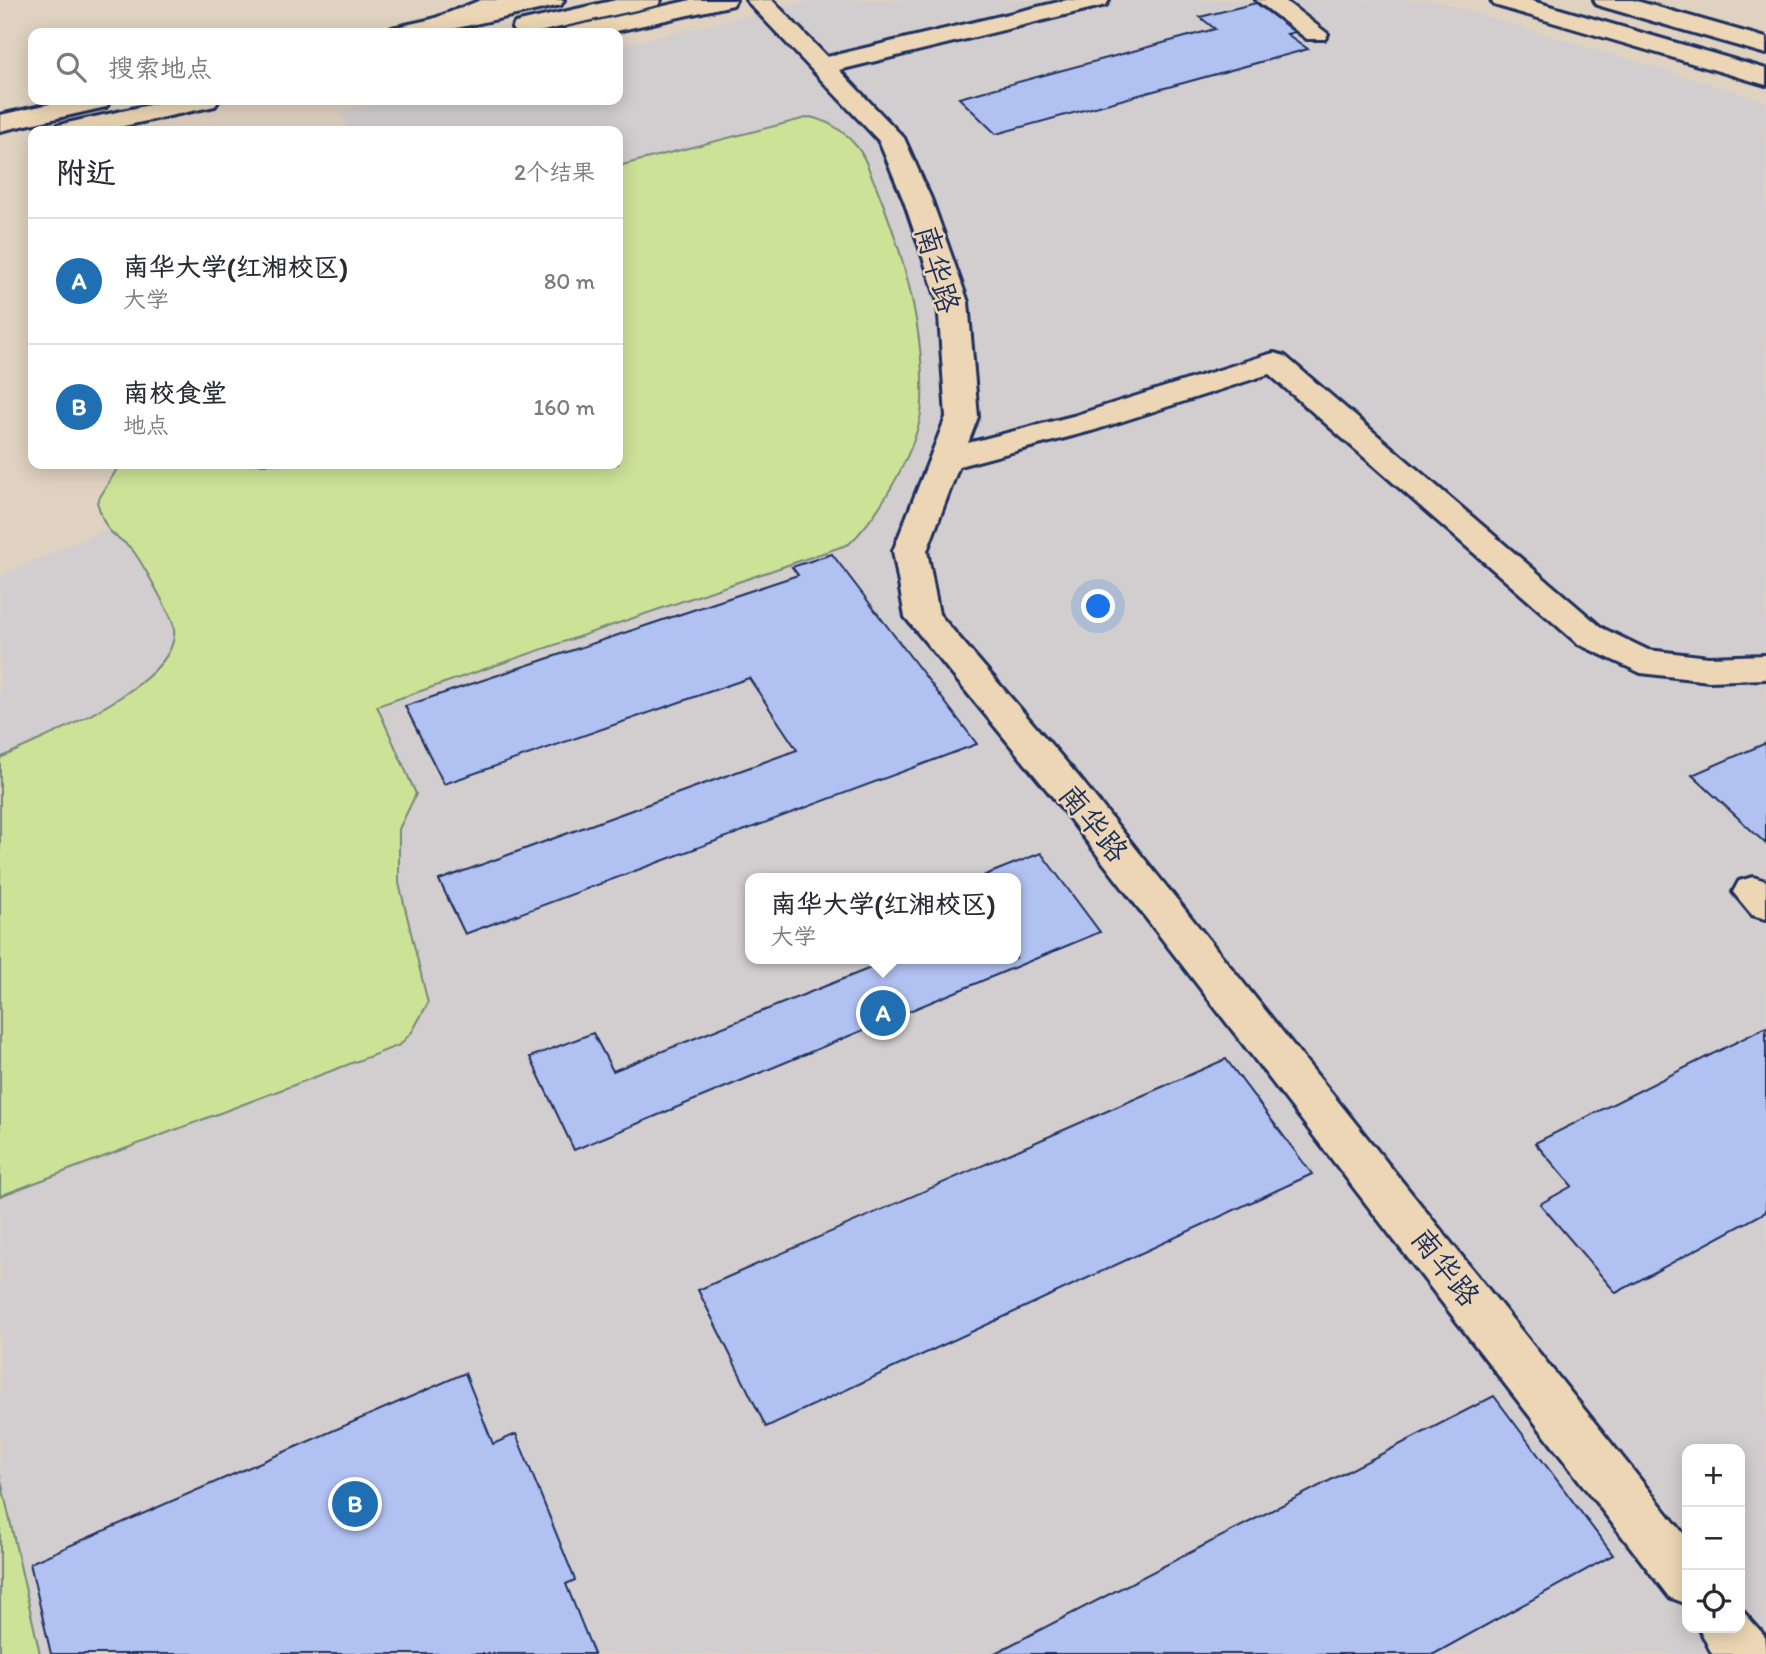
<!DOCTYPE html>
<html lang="zh">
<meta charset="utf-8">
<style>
body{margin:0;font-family:Itim,"LXGW WenKai TC",sans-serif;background:#f2f2f3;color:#2b2b33}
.controls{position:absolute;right:21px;bottom:21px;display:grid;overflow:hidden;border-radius:14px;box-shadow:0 4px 18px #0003}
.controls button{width:63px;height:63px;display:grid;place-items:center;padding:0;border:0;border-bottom:2px solid #e1e1e2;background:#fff;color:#2b2b33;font:35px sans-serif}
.you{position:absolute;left:1099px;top:607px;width:24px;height:24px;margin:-18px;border:5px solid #fff;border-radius:50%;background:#1a73e8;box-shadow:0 0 0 10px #1a73e833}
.badge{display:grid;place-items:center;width:46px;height:46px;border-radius:50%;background:#1f6fb2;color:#fff;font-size:23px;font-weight:700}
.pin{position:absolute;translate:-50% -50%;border:4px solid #fff;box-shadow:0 2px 7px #0006}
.popup{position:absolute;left:745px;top:873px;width:276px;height:91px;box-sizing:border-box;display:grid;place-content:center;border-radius:14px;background:#fff;filter:drop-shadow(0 2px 5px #0005);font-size:23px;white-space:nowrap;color:#7c7c81}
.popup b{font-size:26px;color:#2b2b33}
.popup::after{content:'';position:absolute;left:50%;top:100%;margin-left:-14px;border:14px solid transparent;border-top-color:#fff}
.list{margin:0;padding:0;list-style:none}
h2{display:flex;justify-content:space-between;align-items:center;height:91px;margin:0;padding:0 28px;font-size:30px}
h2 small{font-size:23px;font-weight:400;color:#7c7c81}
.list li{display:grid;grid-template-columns:46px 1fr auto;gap:21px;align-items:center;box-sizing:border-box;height:126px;padding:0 28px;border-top:2px solid #e1e1e2}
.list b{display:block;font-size:26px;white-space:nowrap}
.list p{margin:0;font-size:23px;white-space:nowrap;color:#7c7c81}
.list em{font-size:23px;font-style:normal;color:#7c7c81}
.icon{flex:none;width:38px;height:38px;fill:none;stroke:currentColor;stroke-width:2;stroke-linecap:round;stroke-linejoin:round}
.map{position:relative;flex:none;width:1766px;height:1654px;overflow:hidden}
.search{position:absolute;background:#fff;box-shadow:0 4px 18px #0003;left:28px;top:28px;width:595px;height:77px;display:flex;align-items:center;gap:18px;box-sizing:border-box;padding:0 24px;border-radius:14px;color:#7c7c81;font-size:26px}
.panel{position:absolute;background:#fff;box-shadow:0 4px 18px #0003;left:28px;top:126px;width:595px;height:343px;border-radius:14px}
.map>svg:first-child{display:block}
.built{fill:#d2cdcf;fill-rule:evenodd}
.green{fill:#cce297;stroke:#74887a;stroke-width:2}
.building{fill:#b1c1f1;stroke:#1b2f5e;stroke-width:2}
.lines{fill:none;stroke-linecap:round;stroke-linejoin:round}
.minor-casing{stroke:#1b2f5e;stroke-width:6}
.major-casing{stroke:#1b2f5e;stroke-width:6}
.highway-casing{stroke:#1b2f5e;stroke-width:6}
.minor{fill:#ecd6b5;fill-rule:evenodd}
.major{fill:#ecd6b5;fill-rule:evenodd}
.highway{fill:#ecd6b5;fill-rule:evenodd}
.labels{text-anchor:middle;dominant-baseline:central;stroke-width:5;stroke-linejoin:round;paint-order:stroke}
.street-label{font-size:30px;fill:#1b2f5e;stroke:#ecd6b5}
</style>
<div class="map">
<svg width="1766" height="1654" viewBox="0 0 1766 1654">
<rect width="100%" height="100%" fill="#e0d2c1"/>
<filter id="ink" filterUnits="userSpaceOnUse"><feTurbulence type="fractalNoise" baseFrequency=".0143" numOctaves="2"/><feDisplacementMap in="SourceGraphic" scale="14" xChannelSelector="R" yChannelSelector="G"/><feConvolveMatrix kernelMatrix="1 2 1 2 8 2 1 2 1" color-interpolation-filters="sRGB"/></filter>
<g filter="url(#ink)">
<path class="built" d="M 815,0 L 1432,0 L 1766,101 L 1766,1654 L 0,1654 L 0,576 L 107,529 L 97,502 L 120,464 L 618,464 L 618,131 L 350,131 L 341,111 L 391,100 L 618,100 L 618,46 ZM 750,878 L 1016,878 L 1016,959 L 750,959 ZM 1687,1449 L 1740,1449 L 1740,1628 L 1687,1628 Z"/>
<g class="green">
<path d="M 810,117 C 831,122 844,131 858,148 C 866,158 870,174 876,186 C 904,254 925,330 922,404 C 920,445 879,516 849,544 L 377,706 L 416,794 L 399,829 L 399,883 L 428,1003 L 412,1032 L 400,1045 L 0,1196 L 0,758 C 39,739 199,678 171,618 C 160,596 148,572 134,552 C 128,543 117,539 110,531 C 103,524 100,511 97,502 L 120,464 L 618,464 L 618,166 Z"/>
<path d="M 0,1476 L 40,1654 L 0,1654 Z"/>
</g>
<g class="building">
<path d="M 1256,3 L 1295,32 L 1287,34 L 1308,49 L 996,134 L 959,98 L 1215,29 L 1200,17 Z"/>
<path d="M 832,554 L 977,744 L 465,934 L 439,880 L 797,750 L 749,678 L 444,784 L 405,706 L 798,575 L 792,567 Z"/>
<path d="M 1766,743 L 1766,844 L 1692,775 Z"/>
<path d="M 1041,853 L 1100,932 L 574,1150 L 530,1057 L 593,1033 L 613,1071 L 893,959 L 1016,959 L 1016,878 L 987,878 L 985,875 Z"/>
<path d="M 1766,1027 L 1766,1212 L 1616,1293 L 1540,1204 L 1572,1186 L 1535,1143 Z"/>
<path d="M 1226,1059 L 1312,1174 L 766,1427 L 698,1290 Z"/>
<path d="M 465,1373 L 493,1444 L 516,1434 L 575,1580 L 566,1584 L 594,1654 L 51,1654 L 30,1563 Z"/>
<path d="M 1494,1396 L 1613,1555 L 1434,1654 L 993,1654 Z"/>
</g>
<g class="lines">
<g class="minor-casing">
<g id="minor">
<path d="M 746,0 L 772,0 L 827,57 L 1067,0 L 1109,0 L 1106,5 L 839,70 L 904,138 L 932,201 L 968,302 L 978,417 L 968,443 L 1073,416 L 1263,356 L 1274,353 L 1285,356 L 1602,628 L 1648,650 L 1709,657 L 1766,655 L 1766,679 L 1709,681 L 1641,673 L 1578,644 L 1269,374 L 1095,430 L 959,466 L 927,551 L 939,614 L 1078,776 L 1687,1538 L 1687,1604 L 1669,1597 L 1052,796 L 905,617 L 893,551 L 946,417 L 938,302 L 904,201 L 879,141 Z"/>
<path d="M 1256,0 L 1284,0 L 1328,34 L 1325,39 L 1307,39 Z"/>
<path d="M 1753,877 L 1766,881 L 1766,919 L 1752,915 L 1733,892 L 1739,881 Z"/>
<path d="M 1740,1608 L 1764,1635 L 1766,1654 L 1712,1654 L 1699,1628 L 1740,1628 Z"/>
</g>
</g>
<g class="major-casing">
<g id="major">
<path d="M 481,0 L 515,0 L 512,5 L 448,30 L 430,30 L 427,25 L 430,20 Z"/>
<path d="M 691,0 L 736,0 L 733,5 L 608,33 L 564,33 L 567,28 Z"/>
<path d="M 1491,0 L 1529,0 L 1766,69 L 1766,85 L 1494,5 Z"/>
<path d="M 1594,0 L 1633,0 L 1766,38 L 1766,54 L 1597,5 Z"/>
</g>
</g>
<g class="highway-casing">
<g id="highway">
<path d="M 518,0 L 564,0 L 561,5 L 434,33 L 389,33 L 392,28 Z"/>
<path d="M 616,0 L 661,0 L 658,5 L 534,33 L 515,33 L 512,28 L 515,23 Z"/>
<path d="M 68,100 L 110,101 L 106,107 L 0,131 L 0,115 Z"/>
<path d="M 172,100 L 219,100 L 215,106 L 101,131 L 54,131 L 58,125 Z"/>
</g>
</g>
<use href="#minor" class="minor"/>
<use href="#major" class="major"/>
<use href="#highway" class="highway"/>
</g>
</g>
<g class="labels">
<g class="street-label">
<text transform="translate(938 269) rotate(74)">南华路</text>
<text transform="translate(1094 823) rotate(51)">南华路</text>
<text transform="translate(1446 1267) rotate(52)">南华路</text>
</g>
</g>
</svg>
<div class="controls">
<button>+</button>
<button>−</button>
<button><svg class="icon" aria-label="locate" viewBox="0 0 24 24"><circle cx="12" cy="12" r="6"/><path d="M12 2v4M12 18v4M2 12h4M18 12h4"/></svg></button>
</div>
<div class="you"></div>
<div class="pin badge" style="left:883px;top:1013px">A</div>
<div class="popup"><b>南华大学(红湘校区)</b>大学</div>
<div class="pin badge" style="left:355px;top:1504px">B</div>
<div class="search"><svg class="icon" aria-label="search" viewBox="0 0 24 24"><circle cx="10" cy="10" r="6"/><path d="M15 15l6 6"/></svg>搜索地点</div>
<section class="panel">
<h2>附近<small>2个结果</small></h2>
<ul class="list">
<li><span class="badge">A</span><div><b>南华大学(红湘校区)</b><p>大学</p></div><em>80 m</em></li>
<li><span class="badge">B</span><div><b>南校食堂</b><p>地点</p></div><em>160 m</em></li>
</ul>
</section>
</div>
